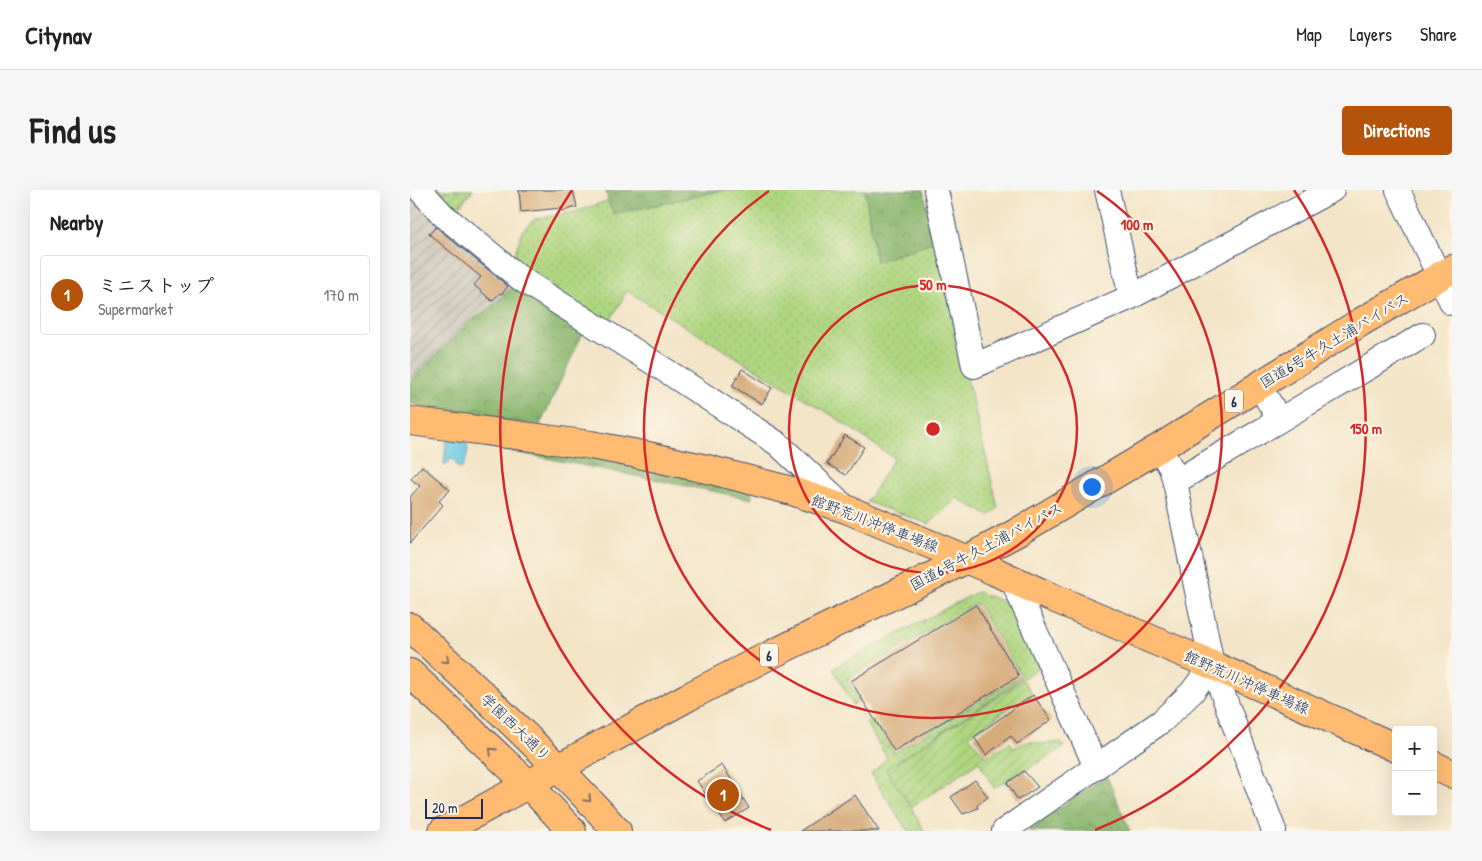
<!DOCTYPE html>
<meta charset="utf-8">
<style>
body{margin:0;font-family:"Patrick Hand","Klee One",sans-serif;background:#f6f6f6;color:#222}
.controls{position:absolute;right:15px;bottom:15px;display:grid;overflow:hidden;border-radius:5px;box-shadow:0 5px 20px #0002}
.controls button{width:45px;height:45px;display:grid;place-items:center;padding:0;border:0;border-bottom:1px solid #e0e0e0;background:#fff;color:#222;font:25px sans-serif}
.scale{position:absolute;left:15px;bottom:12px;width:58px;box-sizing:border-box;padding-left:5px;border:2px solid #1b2f5e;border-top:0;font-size:14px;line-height:18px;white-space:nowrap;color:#1b2f5e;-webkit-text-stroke:4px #fcf5e5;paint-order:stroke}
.you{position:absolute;left:681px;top:296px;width:18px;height:18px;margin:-12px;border:4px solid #fff;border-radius:50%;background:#1a73e8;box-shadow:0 0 0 8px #1a73e833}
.badge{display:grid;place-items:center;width:32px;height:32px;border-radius:50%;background:#b45309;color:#fff;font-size:16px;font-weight:700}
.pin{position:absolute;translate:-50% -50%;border:2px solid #fff;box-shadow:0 1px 5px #0006}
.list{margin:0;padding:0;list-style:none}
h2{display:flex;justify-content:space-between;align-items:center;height:65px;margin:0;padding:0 20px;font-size:21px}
h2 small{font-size:16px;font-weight:400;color:#767676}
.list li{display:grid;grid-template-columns:32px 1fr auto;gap:15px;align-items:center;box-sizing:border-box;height:80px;margin:0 10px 10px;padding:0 10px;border:1px solid #e0e0e0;border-radius:5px}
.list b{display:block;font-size:19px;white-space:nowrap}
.list p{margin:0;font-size:16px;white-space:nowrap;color:#767676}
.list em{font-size:16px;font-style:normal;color:#767676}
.map{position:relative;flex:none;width:1042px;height:641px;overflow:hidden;border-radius:5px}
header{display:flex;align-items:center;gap:30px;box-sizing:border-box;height:70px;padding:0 25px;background:#fff;border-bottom:1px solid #e0e0e0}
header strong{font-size:24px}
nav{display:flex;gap:28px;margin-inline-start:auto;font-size:18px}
.intro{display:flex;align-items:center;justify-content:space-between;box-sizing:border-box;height:120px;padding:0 30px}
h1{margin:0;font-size:35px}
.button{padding:12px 22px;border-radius:5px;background:#b45309;color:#fff;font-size:18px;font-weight:700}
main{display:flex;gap:30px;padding:0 30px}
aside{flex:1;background:#fff;border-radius:5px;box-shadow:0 5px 20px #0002}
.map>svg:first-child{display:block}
.industrial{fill:url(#industrial-furrows)}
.grass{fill:url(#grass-dots);stroke:#64826f}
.forest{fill:url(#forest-crowns);stroke:#527266}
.garden{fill:url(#garden-furrows);stroke:#64826f}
.water{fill:#64c6e2;stroke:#407aa0}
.building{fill:#d6ab7b}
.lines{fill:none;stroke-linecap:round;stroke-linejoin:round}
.minor-casing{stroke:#3b4a6e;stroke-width:26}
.major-casing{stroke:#3b4a6e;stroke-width:30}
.highway-casing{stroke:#3b4a6e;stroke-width:30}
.minor{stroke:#fff;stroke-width:24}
.major{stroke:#ffbb71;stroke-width:28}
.highway{stroke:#ffbb71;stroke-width:28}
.oneway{stroke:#826e67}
.ring{fill:none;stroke:#d62828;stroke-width:2.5}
.labels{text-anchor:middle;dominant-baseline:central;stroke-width:4.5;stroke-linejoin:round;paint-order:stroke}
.shield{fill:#fcf5e5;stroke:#5e6a86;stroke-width:1}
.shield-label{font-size:14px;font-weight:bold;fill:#1b2f5e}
.street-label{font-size:15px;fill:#1b2f5e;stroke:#fcf5e5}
.centre{fill:#d62828;stroke:#fcf5e5;stroke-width:2.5}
.ring-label{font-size:15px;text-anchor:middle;font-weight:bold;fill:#d62828;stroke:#fcf5e5;stroke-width:4.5;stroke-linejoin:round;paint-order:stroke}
</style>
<header>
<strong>Citynav</strong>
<nav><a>Map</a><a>Layers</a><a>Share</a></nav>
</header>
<div class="intro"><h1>Find us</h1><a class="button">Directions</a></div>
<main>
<aside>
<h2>Nearby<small></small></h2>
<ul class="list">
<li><span class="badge">1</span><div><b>ミニストップ</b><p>Supermarket</p></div><em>170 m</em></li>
</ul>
</aside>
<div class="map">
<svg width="1042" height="641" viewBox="0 0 1042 641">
<defs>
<pattern id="industrial-furrows" width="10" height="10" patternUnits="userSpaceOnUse" patternTransform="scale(1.25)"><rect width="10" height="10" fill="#c7c5b8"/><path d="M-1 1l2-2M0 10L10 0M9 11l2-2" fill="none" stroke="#a1a099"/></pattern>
<pattern id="grass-dots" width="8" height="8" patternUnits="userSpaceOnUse" patternTransform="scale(1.25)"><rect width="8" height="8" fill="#aed580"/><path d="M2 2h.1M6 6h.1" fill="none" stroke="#95b771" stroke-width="1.8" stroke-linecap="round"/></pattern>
<pattern id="forest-crowns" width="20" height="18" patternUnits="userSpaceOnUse" patternTransform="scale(1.25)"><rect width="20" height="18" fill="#8ab66e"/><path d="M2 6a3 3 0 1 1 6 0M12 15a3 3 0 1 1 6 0" fill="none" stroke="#70945e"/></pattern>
<pattern id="garden-furrows" width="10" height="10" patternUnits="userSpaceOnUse" patternTransform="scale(1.25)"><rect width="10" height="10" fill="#aed580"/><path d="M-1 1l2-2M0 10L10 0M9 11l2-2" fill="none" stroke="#95b771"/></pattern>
</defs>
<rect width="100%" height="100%" fill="#fcf5e5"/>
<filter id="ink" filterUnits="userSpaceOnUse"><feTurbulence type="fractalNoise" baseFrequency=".02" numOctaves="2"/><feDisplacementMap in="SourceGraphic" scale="10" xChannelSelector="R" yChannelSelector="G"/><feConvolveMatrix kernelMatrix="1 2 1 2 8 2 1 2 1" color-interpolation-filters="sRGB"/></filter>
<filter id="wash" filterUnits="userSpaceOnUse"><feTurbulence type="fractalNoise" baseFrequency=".0096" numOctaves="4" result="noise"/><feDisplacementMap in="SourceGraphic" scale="20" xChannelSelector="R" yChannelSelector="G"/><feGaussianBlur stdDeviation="1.12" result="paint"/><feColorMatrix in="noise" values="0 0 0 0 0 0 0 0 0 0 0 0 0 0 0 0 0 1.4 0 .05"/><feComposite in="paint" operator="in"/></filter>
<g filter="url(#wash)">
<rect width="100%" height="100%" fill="#f3e4c7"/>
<path class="industrial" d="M 0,0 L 104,95 L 78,120 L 60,131 L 0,191 Z"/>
<g class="grass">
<path d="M 313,0 L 455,0 L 466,72 L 525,51 L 588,318 L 579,326 L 547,308 L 519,334 L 457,312 L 484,268 L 423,226 L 217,101 L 198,134 L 102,73 L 112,41 L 125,29 L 164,22 L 198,11 L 205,24 Z"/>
<path d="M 567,402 L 602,415 L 631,476 L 476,579 L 501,617 L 514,641 L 498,641 L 461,584 L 477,568 L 456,533 L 462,529 L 484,563 L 611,486 L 567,413 L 437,489 L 450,511 L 443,515 L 423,478 Z"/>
</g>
<g class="forest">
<path d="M 196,0 L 313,0 L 204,24 L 198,11 Z"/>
<path d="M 455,0 L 513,0 L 525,51 L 466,72 Z"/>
<path d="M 104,95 L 173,143 L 130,235 L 14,222 L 9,215 L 0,214 L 0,191 L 60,131 L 78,120 Z"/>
<path d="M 60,253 L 124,256 L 341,299 L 342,309 Z"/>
<path d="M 696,585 L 720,641 L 617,641 Z"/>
</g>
<g class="garden">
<path d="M 27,0 L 63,0 L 48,18 Z"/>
<path d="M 613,490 L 622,503 L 559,546 L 576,567 L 600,552 L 603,558 L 620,551 L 631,554 L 651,552 L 653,558 L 584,598 L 569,572 L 501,617 L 476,579 Z"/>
</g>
<path class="water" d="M 40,250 L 55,251 C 61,258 56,268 53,277 L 51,279 L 48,277 L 44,270 L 40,269 L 37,275 L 34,274 L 36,251 Z"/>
<g id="blocks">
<g class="building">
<path d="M 109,0 L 163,0 L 167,17 L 152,21 L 151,18 L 111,22 Z"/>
<path d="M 26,37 L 98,96 L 92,104 L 90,103 L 82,111 L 64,95 L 71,87 L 19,44 Z"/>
<path d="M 332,179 L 362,198 L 352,214 L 322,196 Z"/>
<path d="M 435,245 L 454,257 L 436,285 L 417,274 Z"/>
<path d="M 12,276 L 40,300 L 29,311 L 33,315 L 0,353 L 0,307 L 10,296 L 1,289 Z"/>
<path d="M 566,415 L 609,486 L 484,561 L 441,491 Z"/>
<path d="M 623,505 L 641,530 L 607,554 L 601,546 L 576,565 L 564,547 Z"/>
<path d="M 312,575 L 339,618 L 315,633 L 287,591 Z"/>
<path d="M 614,581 L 628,597 L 608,610 L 597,593 Z"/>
<path d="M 565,590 L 578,607 L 567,615 L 568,618 L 553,624 L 541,607 Z"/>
<path d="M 445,605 L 469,641 L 390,641 Z"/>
</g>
</g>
</g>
<g filter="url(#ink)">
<use href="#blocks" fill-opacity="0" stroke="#3b4a6e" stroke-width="1"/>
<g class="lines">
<g class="minor-casing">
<g id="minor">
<path d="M 10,0 L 33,25 L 111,89 L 258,182 L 368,254 L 436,318"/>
<path d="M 526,0 L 564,176 L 721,107 L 922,0"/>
<path d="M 697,0 L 721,107"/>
<path d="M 988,0 L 1042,113"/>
<path d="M 849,196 L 862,217 L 868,231"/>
<path d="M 749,258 L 761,278 L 765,292"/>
<path d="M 602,389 L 686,577"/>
<path d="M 594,641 L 752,531 L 782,502 L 802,475"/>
<path d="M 864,641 L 802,475 L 765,292 L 1013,145"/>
</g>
</g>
<g class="major-casing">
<g id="major">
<path d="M 0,231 L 181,255 L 238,266 L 301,280 L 382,301 L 436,319 L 584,381 L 634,404 L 802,475 L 986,558"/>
<path d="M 0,437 C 71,503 143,569 207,641"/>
<path d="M 0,483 L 118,594 L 162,641"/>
<path d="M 1023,575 L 1042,584"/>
</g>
</g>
<g class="highway-casing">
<path id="highway" d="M 33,641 L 278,507 L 350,470 L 557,369 L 606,343 L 749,258 L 951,132 L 1042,79"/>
</g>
<use href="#minor" class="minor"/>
<use href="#major" class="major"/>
<use href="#highway" class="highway"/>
</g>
<defs><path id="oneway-chevron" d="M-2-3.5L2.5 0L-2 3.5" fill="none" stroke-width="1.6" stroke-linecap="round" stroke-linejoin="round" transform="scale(1.25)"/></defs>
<g class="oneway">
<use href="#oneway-chevron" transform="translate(36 470) rotate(43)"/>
<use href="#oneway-chevron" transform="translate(82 561) rotate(-137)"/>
<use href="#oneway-chevron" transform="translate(178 609) rotate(46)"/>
</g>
</g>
<g class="ring">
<circle cx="523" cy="239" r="144"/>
<path d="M687 1A289 289 0 1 1 359 1"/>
<path d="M361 640A433 433 0 0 1 162 0M884 0A433 433 0 0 1 685 640"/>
</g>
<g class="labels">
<g class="shield">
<rect x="815" y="199.5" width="18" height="23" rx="4"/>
<rect x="350" y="453.5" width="18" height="23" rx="4"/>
</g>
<g class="shield-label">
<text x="824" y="211">6</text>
<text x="359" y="465">6</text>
</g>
<g class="street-label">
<text transform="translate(924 150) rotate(-31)">国道6号牛久土浦バイパス</text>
<text transform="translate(465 333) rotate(21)">館野荒川沖停車場線</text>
<text transform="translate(576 356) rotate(-28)">国道6号牛久土浦バイパス</text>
<text transform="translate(837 492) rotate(24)">館野荒川沖停車場線</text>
<text transform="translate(106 537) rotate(44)">学園西大通り</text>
</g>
</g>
<circle cx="523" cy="239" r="8" class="centre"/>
<g class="ring-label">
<text x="727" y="40">100 m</text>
<text x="523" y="100">50 m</text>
<text x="956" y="244">150 m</text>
</g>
</svg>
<div class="controls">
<button>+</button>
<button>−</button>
</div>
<div class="scale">20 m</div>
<div class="you"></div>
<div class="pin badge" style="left:313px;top:605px">1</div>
</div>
</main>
